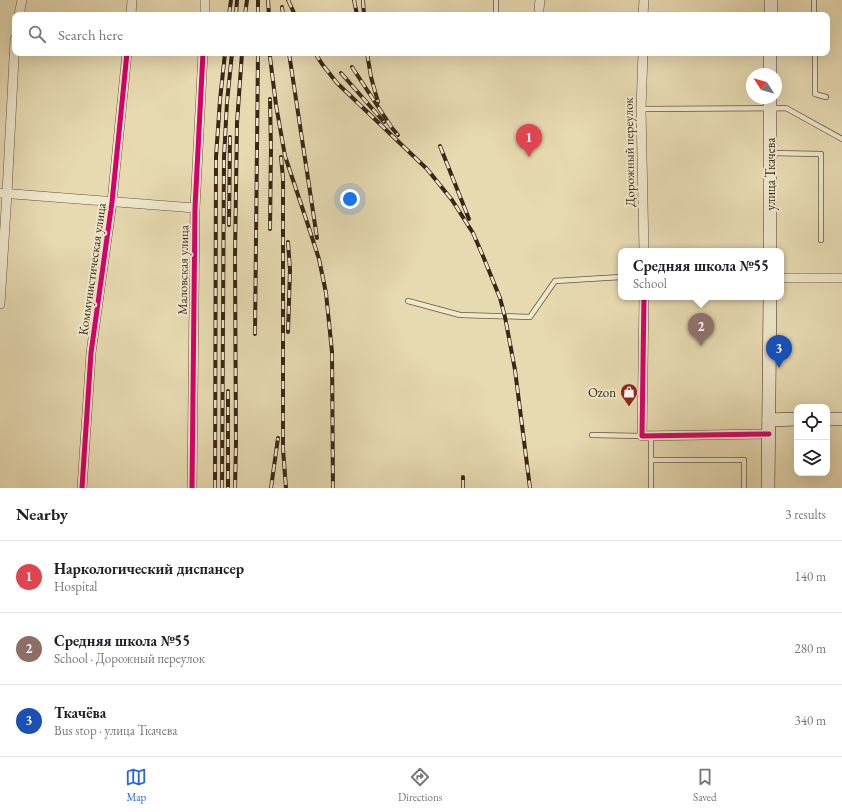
<!DOCTYPE html>
<meta charset="utf-8">
<style>
body{margin:0;font-family:"EB Garamond",serif;background:#f2f2f2;color:#202124}
.controls{position:absolute;right:12px;bottom:12px;display:grid;overflow:hidden;border-radius:8px;box-shadow:0 4px 16px #0002}
.controls button{width:36px;height:36px;display:grid;place-items:center;padding:0;border:0;border-bottom:1px solid #e0e0e0;background:#fff;color:#202124;font:20px sans-serif}
.compass{position:absolute;left:746px;top:68px;width:36px;height:36px;border-radius:50%;background:#fff;box-shadow:0 4px 16px #0002;rotate:306deg}
.you{position:absolute;left:350px;top:199px;width:14px;height:14px;margin:-10px;border:3px solid #fff;border-radius:50%;background:#1a73e8;box-shadow:0 0 0 6px #1a73e833}
.badge{display:grid;place-items:center;width:26px;height:26px;border-radius:50%;background:#2563eb;color:#fff;font-size:13px;font-weight:700}
.pin{position:absolute;translate:-50% -33px;filter:drop-shadow(0 1px 2px #0008)}
.pin::after{content:'';position:absolute;top:21px;width:14px;height:12px;background:inherit;clip-path:polygon(0 0,100% 0,50% 100%)}
.popup{position:absolute;left:618px;top:248px;width:166px;height:52px;box-sizing:border-box;display:grid;place-content:center;border-radius:8px;background:#fff;filter:drop-shadow(0 1px 3px #0005);font-size:13px;white-space:nowrap;color:#757577}
.popup b{font-size:15px;color:#202124}
.popup::after{content:'';position:absolute;left:50%;top:100%;margin-left:-8px;border:8px solid transparent;border-top-color:#fff}
.list{margin:0;padding:0;list-style:none}
h2{display:flex;justify-content:space-between;align-items:center;height:52px;margin:0;padding:0 16px;font-size:17px}
h2 small{font-size:13px;font-weight:400;color:#757577}
.list li{display:grid;grid-template-columns:26px 1fr auto;gap:12px;align-items:center;box-sizing:border-box;height:72px;padding:0 16px;border-top:1px solid #e0e0e0}
.list b{display:block;font-size:15px;white-space:nowrap}
.list p{margin:0;font-size:13px;white-space:nowrap;color:#757577}
.list em{font-size:13px;font-style:normal;color:#757577}
.icon{flex:none;width:22px;height:22px;fill:none;stroke:currentColor;stroke-width:2;stroke-linecap:round;stroke-linejoin:round}
.map{position:relative;flex:none;width:842px;height:488px;overflow:hidden}
.search{position:absolute;background:#fff;box-shadow:0 4px 16px #0002;left:12px;right:12px;top:12px;height:44px;display:flex;align-items:center;gap:10px;box-sizing:border-box;padding:0 14px;border-radius:8px;color:#757577;font-size:15px}
.sheet{height:268px;background:#fff}
nav{display:flex;justify-content:space-around;align-items:center;box-sizing:border-box;height:56px;border-top:1px solid #e0e0e0;background:#fff;font-size:11px;color:#757577}
nav a{display:grid;justify-items:center;gap:2px}
nav .on{color:#2563eb}
.map>svg:first-child{display:block}
.lines{fill:none;stroke-linecap:round;stroke-linejoin:round}
.lane-casing{stroke:#65543e;stroke-width:6}
.street-casing{stroke:#65543e;stroke-width:10}
.secondary-casing{stroke:#3a2717;stroke-width:14}
.lane{stroke:#efe7cc;stroke-width:4.5}
.street{stroke:#efe7cc;stroke-width:9}
.secondary{stroke:#efe7cc;stroke-width:13}
.rail-casing{stroke:#3a2717;stroke-width:4}
.rail{stroke:#efe7cc;stroke-width:2.5;stroke-dasharray:8;stroke-linecap:butt}
.cycleway-casing{stroke:#efe7cc;stroke-width:8}
.cycleway{stroke:#d6006c;stroke-width:5}
.labels{text-anchor:middle;dominant-baseline:central;stroke-width:4;stroke-linejoin:round;paint-order:stroke}
.street-label{font-size:13px;fill:#3a2717;stroke:#efe7cc}
.poi-label{font-size:13px;fill:#3a2717;stroke:#efe7cc;text-anchor:end}
</style>
<div class="map">
<svg width="842" height="488" viewBox="0 0 842 488">
<rect width="100%" height="100%" fill="#e7dab1"/>
<filter id="stains"><feTurbulence type="fractalNoise" baseFrequency=".005" numOctaves="4"/><feColorMatrix values="0 0 0 0 .2 0 0 0 0 .09 0 0 0 0 .02 0 0 0 .5 -.17"/></filter>
<radialGradient id="worn" r=".72"><stop offset=".6" stop-color="#630" stop-opacity="0"/><stop offset="1" stop-color="#630" stop-opacity=".3"/></radialGradient>
<g class="lines">
<g class="lane-casing">
<g id="lane">
<path d="M 814,0 L 814,15"/>
<path d="M 496,15 L 496,0"/>
<path d="M 815,53 L 815,94 L 826,97"/>
<path d="M 641,109 L 786,108 L 842,139"/>
<path d="M 771,153 L 821,154 L 821,240"/>
<path d="M 408,301 L 460,315 L 530,317 L 555,281 L 621,277"/>
<path d="M 592,435 L 642,436"/>
<path d="M 651,460 L 744,460 L 744,488"/>
<path d="M 651,488 L 651,436"/>
</g>
</g>
<g class="street-casing">
<g id="street">
<path d="M 539,9 L 540,0"/>
<path d="M 19,15 L 22,0"/>
<path d="M 131,15 L 132,0"/>
<path d="M 205,15 L 205,0"/>
<path d="M 643,15 L 644,0"/>
<path d="M 643,53 L 641,109 L 644,251"/>
<path d="M 0,193 L 195,208"/>
<path d="M 781,278 L 842,278"/>
<path d="M 644,297 L 642,436 L 769,434"/>
<path d="M 0,304 L 7,193 L 15,39"/>
<path d="M 82,488 L 91,353 L 112,202 L 127,53"/>
<path d="M 192,488 L 195,208 L 203,53"/>
</g>
</g>
<g class="secondary-casing">
<g id="secondary">
<path d="M 771,15 L 771,0"/>
<path d="M 770,74 L 770,53"/>
<path d="M 770,98 L 770,251"/>
<path d="M 827,419 L 842,419"/>
<path d="M 769,420 L 797,419"/>
<path d="M 768,488 L 770,297"/>
</g>
</g>
<use href="#lane" class="lane"/>
<use href="#street" class="street"/>
<use href="#secondary" class="secondary"/>
<g class="rail-casing">
<g id="rail">
<path d="M 268,0 L 269,15"/>
<path d="M 288,0 L 295,15"/>
<path d="M 354,0 L 357,15"/>
<path d="M 363,0 L 364,15"/>
<path d="M 282,7 L 283,15"/>
<path d="M 229,15 L 231,0"/>
<path d="M 236,15 L 237,0"/>
<path d="M 245,15 L 247,0"/>
<path d="M 258,15 L 258,0"/>
<path d="M 289,53 L 317,238"/>
<path d="M 315,53 L 322,64 L 337,83 L 427,169 L 452,200 L 473,233 L 483,256 L 500,298 L 505,317 L 515,370 L 530,488"/>
<path d="M 367,53 L 371,77 L 378,102"/>
<path d="M 270,57 L 276,105 L 285,156 L 307,222 L 319,259 L 326,293 L 332,352 L 333,488"/>
<path d="M 352,67 L 392,128 L 398,135"/>
<path d="M 341,73 L 384,122"/>
<path d="M 440,146 L 469,219"/>
<path d="M 281,157 L 283,178 L 283,449 L 286,488"/>
<path d="M 229,225 L 230,137"/>
<path d="M 270,229 L 271,149 L 270,99"/>
<path d="M 288,242 L 290,270 L 288,332"/>
<path d="M 255,334 L 258,53"/>
<path d="M 228,391 L 228,488"/>
<path d="M 215,488 L 216,157 L 220,100 L 225,53"/>
<path d="M 222,488 L 224,157 L 227,102 L 232,53"/>
<path d="M 235,488 L 236,443 L 235,256 L 237,123 L 242,53"/>
<path d="M 271,488 L 278,438"/>
<path d="M 463,488 L 463,477"/>
</g>
</g>
<use href="#rail" class="rail"/>
<g class="cycleway-casing">
<g id="cycleway">
<path d="M 644,297 L 642,436 L 769,434"/>
<path d="M 82,488 L 91,353 L 112,202 L 127,53"/>
<path d="M 192,488 L 195,208 L 203,53"/>
</g>
</g>
<use href="#cycleway" class="cycleway"/>
</g>
<defs>
<g id="shop-pin" transform="scale(0.9)"><path d="M0 17L-7.5 6A9.5 9.5 0 1 1 7.5 6Z" fill="#8f2418" stroke="#efe7cc"/><path d="M-5-2.5h2.3a2.7 3.5 0 0 1 5.4 0H5L5.5 6h-11ZM-1.5-2.5h3a1.5 2.3 0 0 0-3 0Z" fill="#fff"/></g>
</defs>
<g fill-rule="evenodd">
<use href="#shop-pin" x="629" y="392"/>
</g>
<g class="labels">
<g class="street-label">
<text transform="translate(629 152) rotate(-91)">Дорожный переулок</text>
<text transform="translate(770 174) rotate(-90)">улица Ткачева</text>
<text transform="translate(92 269) rotate(-82)">Коммунистическая улица</text>
<text transform="translate(183 270) rotate(-89)">Маловская улица</text>
</g>
<g class="poi-label">
<text x="616" y="392">Ozon</text>
</g>
</g>
<rect width="100%" height="100%" filter="url(#stains)"/>
<rect width="100%" height="100%" fill="url(#worn)"/>
</svg>
<div class="controls">
<button><svg class="icon" aria-label="locate" viewBox="0 0 24 24"><circle cx="12" cy="12" r="6"/><path d="M12 2v4M12 18v4M2 12h4M18 12h4"/></svg></button>
<button><svg class="icon" aria-label="layers" viewBox="0 0 24 24"><path d="M12 4l9 5-9 5-9-5zM3 14l9 5 9-5"/></svg></button>
</div>
<svg class="compass" viewBox="-18 -18 36 36"><path d="M0-13l5 13h-10z" fill="#e53935"/><path d="M0 13l5-13h-10z" fill="#757577"/></svg>
<div class="you"></div>
<div class="pin badge" style="left:529px;top:157px;background:#e0444e">1</div>
<div class="pin badge" style="left:701px;top:346px;background:#8d6e63">2</div>
<div class="popup"><b>Средняя школа №55</b>School</div>
<div class="pin badge" style="left:779px;top:368px;background:#1a4fb4">3</div>
<div class="search"><svg class="icon" aria-label="search" viewBox="0 0 24 24"><circle cx="10" cy="10" r="6"/><path d="M15 15l6 6"/></svg>Search here</div>
</div>
<section class="sheet">
<h2>Nearby<small>3 results</small></h2>
<ul class="list">
<li><span class="badge" style="background:#e0444e">1</span><div><b>Наркологический диспансер</b><p>Hospital</p></div><em>140 m</em></li>
<li><span class="badge" style="background:#8d6e63">2</span><div><b>Средняя школа №55</b><p>School · Дорожный переулок</p></div><em>280 m</em></li>
<li><span class="badge" style="background:#1a4fb4">3</span><div><b>Ткачёва</b><p>Bus stop · улица Ткачева</p></div><em>340 m</em></li>
</ul>
</section>
<nav>
<a class="on"><svg class="icon" aria-label="map" viewBox="0 0 24 24"><path d="M3 6l6-2 6 2 6-2v14l-6 2-6-2-6 2zM9 4v14M15 6v14"/></svg>Map</a>
<a><svg class="icon" aria-label="directions" viewBox="0 0 24 24"><path d="M12 3l9 9-9 9-9-9zM9 14v-3h6M13 9l2 2-2 2"/></svg>Directions</a>
<a><svg class="icon" aria-label="saved" viewBox="0 0 24 24"><path d="M7 4h10v16l-5-4-5 4z"/></svg>Saved</a>
</nav>
